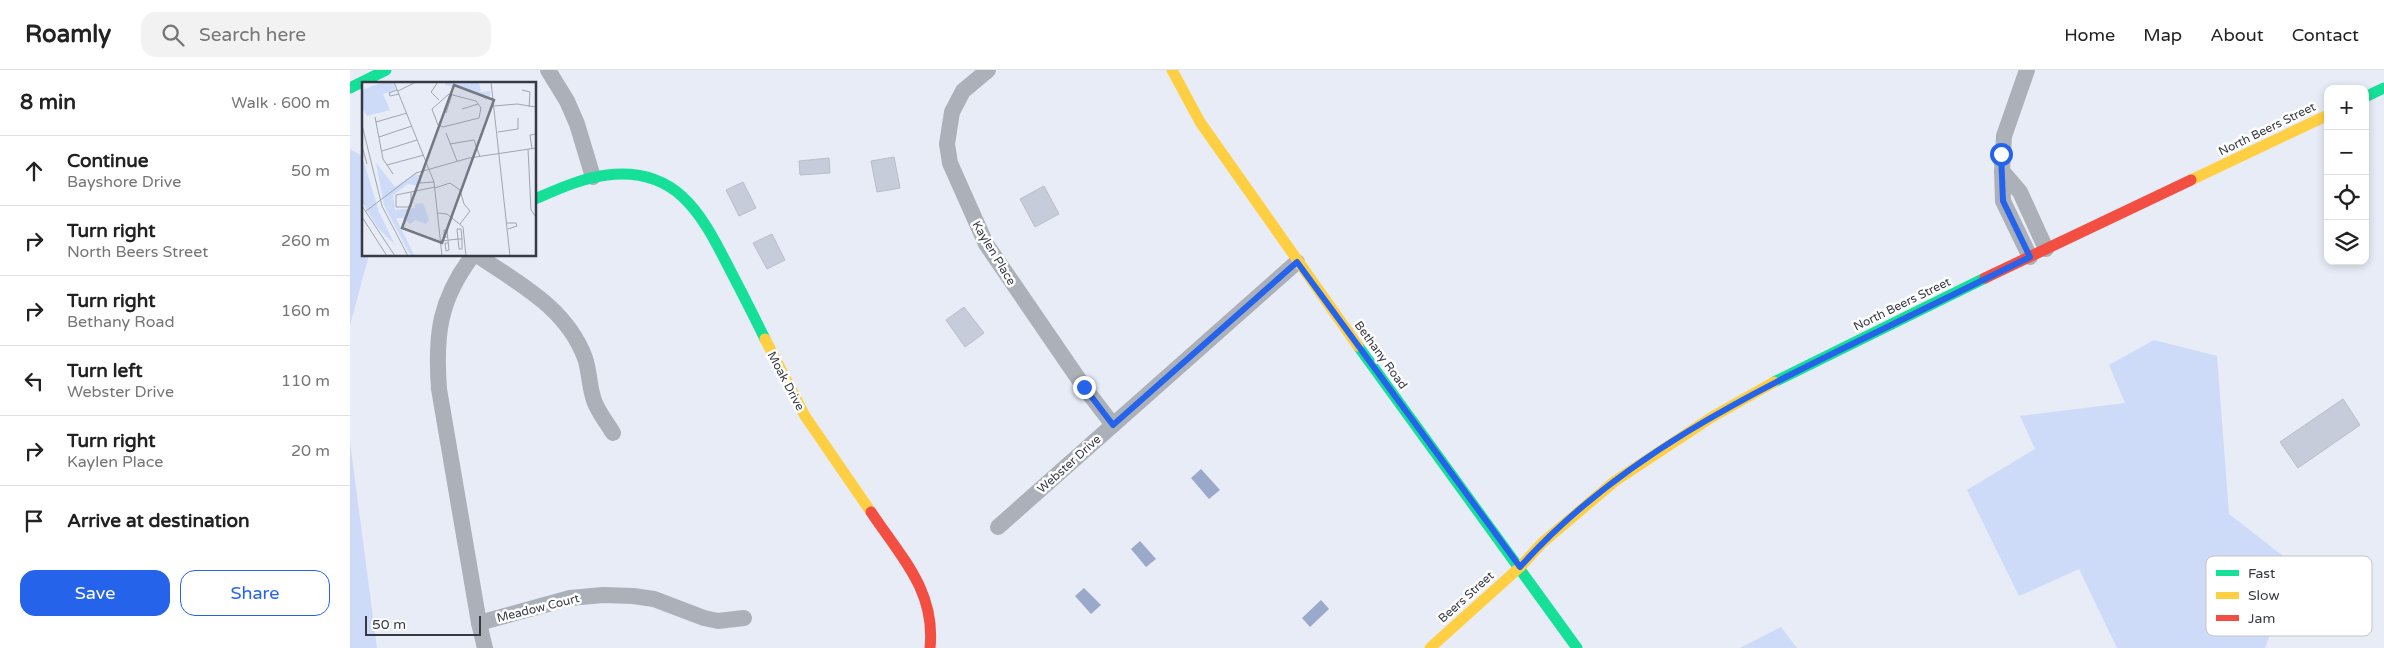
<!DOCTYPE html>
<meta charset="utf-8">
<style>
body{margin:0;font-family:"Varela Round",sans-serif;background:#f2f2f2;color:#222}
.controls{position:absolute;right:15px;top:15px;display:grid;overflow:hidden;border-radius:10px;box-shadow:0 2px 8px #0003}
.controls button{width:45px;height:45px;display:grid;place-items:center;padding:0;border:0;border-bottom:1px solid #e0e0e0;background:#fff;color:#222;font:25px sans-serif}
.scale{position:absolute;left:15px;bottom:12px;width:116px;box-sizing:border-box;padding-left:5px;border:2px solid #363a44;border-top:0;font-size:14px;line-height:18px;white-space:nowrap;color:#363a44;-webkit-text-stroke:4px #fff;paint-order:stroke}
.stop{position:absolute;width:15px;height:15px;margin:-11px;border:4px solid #2563eb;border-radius:50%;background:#fff}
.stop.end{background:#2563eb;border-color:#fff;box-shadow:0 1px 5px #0008}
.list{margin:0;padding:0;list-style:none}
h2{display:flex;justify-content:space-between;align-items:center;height:65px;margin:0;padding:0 20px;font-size:21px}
h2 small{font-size:16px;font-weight:400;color:#767676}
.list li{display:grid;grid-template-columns:32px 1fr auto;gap:15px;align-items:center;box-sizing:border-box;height:70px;padding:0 20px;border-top:1px solid #e0e0e0}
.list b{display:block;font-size:19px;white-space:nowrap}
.list p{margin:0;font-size:16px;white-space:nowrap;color:#767676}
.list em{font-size:16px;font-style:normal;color:#767676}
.actions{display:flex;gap:10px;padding:15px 20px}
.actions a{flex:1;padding:11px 0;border:1px solid #2563eb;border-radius:15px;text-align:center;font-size:18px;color:#2563eb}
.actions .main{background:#2563eb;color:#fff}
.icon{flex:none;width:28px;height:28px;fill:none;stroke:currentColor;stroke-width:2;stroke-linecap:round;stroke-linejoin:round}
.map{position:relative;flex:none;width:2034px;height:578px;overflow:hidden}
header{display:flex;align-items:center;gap:30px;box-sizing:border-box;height:70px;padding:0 25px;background:#fff;border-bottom:1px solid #e0e0e0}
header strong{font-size:24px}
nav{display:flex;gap:28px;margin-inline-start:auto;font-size:18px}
.search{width:350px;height:45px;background:#f2f2f2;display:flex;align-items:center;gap:12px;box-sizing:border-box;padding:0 18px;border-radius:15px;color:#767676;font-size:19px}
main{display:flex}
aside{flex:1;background:#fff}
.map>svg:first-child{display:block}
.green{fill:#cddaf8}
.water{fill:#9aa8ca}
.building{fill:#c7ccda;stroke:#b9bec7}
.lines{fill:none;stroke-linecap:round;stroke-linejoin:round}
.street{stroke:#acb0b8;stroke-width:16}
.fast{stroke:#16e098;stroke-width:11}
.slow{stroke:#ffcf43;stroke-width:11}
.jam{stroke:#f24e42;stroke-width:11}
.route{stroke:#2563eb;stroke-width:6}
.labels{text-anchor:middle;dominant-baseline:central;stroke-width:5;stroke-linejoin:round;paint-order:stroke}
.street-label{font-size:12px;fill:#363a44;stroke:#fff}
.inset-road{fill:none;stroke:#a0a5af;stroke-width:1}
.view{fill:#747883;fill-opacity:0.15;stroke:#747883;stroke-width:2.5}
.inset-edge{fill:none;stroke:#363a44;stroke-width:2.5}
.key{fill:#fff;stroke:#c3c4c7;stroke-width:1}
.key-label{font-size:14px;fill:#363a44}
</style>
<header>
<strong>Roamly</strong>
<div class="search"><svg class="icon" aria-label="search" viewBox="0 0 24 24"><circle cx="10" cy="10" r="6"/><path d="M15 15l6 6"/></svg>Search here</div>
<nav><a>Home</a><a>Map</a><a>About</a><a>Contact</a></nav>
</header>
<main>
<aside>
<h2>8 min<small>Walk · 600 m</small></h2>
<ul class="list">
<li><svg class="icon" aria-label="ahead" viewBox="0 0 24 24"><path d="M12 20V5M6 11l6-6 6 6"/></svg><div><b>Continue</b><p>Bayshore Drive</p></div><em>50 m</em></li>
<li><svg class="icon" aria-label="right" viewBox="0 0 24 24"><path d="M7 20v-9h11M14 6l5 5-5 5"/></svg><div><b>Turn right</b><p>North Beers Street</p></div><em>260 m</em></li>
<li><svg class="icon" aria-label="right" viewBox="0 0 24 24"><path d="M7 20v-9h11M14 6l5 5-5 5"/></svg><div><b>Turn right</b><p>Bethany Road</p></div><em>160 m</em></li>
<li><svg class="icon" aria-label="left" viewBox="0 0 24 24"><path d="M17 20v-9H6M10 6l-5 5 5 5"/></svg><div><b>Turn left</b><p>Webster Drive</p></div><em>110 m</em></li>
<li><svg class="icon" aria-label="right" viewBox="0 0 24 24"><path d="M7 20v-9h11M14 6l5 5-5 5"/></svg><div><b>Turn right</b><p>Kaylen Place</p></div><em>20 m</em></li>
<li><svg class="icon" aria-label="arrive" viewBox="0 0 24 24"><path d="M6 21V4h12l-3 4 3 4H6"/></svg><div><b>Arrive at destination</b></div></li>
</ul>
<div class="actions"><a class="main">Save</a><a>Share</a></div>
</aside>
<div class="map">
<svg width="2034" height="578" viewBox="0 0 2034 578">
<rect width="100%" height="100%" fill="#e7ecf7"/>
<g class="green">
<path d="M 0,79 L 14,87 L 14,185 L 19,185 L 0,255 Z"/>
<path d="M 1804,270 L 1867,286 L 1879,444 L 1946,496 L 1915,578 L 1767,578 L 1729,499 L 1669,526 L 1617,420 L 1685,379 L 1670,346 L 1775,333 L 1759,295 Z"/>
<path d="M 0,372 L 27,578 L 0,578 Z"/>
<path d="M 1431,557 L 1447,578 L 1390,578 Z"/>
</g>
<g class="water">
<path d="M 851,399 L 870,420 L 859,429 L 841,408 Z"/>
<path d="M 790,471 L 806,489 L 796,497 L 781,479 Z"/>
<path d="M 734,518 L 751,535 L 741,544 L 725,526 Z"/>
<path d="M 971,530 L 979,539 L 960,557 L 952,548 Z"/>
</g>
<g class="building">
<path d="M 544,87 L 550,118 L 527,122 L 521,91 Z"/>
<path d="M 479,88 L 480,103 L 450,105 L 449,91 Z"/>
<path d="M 393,112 L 406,138 L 389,146 L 376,120 Z"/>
<path d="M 694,116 L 709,144 L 685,157 L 670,129 Z"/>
<path d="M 422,164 L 435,190 L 417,199 L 403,173 Z"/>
<path d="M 614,237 L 634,263 L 615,277 L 596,250 Z"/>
<path d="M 1993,329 L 2010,355 L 1948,398 L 1930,372 Z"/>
</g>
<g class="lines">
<g class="street">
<path d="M 198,0 L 217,31 L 227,54 L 243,107"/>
<path d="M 638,0 L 613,21 L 602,42 L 597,74 L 600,93 L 636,174 L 734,317 L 763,355"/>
<path d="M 1677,0 L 1654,66 L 1652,101 L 1653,131 L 1680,187"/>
<path d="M 1652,101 L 1670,122 L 1696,179"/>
<path d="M 123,185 C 89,230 85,265 89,319 L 129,553 L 135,578"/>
<path d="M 127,185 C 169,214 216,237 235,288 C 240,303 239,319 245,333 C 249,343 257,353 263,363"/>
<path d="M 648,457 L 947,192"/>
<path d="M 129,553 L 220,528 L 253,525 L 283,526 L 304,529 L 354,548 L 368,551 L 394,548"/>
</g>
<g class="fast">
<path d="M 0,18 L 36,0"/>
<path d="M 2015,27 L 2034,18"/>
<path d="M 185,129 C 208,119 232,108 257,105 C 325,97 350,141 377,194 C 390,219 403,244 415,269"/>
<path d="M 1008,276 L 1227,578"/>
<path d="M 1424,312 L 1635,208"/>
</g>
<g class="slow">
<path d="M 822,0 L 850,52 L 1008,276"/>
<path d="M 1841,110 L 1978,45"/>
<path d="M 415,269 L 455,346 L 521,442"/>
<path d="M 1080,578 L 1170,497 L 1192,473 L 1265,411 L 1362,347 L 1424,312"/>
</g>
<g class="jam">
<path d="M 1635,208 L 1841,110"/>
<path d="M 521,442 C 551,487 586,521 580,578"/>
</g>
</g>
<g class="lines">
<path class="route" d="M 734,317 L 763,355 L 947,192 L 1170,497 C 1267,388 1401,323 1531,260 C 1581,236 1630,211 1680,187 L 1653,131 L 1651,84"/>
</g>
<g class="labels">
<g class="street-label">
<text transform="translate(1917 59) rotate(-26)">North Beers Street</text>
<text transform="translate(644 183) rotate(59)">Kaylen Place</text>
<text transform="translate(1552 234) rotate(-26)">North Beers Street</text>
<text transform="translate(1031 285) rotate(54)">Bethany Road</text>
<text transform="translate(436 311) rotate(62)">Moak Drive</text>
<text transform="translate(719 394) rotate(-42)">Webster Drive</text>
<text transform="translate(1116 527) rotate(-42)">Beers Street</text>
<text transform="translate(188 538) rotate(-14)">Meadow Court</text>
</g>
</g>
<g transform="translate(12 12)">
<rect width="174" height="174" fill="#e7ecf7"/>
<path d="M 21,0 L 31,0 L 34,8 L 21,12 L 28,28 L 5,34 L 0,25 L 0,8 ZM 83,0 L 117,0 L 119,10 L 128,9 L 128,14 L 124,18 L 112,9 L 83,3 ZM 0,74 L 17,130 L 33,163 L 16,146 L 0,120 ZM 14,81 L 33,105 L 55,90 L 57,104 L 46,102 L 31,113 L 33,128 L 53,126 L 53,122 L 61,121 L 67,138 L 64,142 L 53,138 L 48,142 L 41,136 L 34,136 L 52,173 L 65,174 L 50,174 L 46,169 L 22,123 Z" fill="#cddaf8"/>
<path class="inset-road" d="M 32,0 L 72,100 L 80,174M 76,0 L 69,10 L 77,18M 129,0 L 148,174M 35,8 L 27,11 L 28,14 L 37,12M 160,8 L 168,10 L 167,25M 36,9 L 54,0M 87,12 L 114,19 L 119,26 L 117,36 L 81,45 L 76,43 L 70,27 ZM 132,24 L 155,22 L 174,25M 100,27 L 116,22M 84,31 L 90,12M 13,35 L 21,77 L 31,92M 14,40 L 45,31M 0,43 L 20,124 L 46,174M 136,50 L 156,47 L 156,36M 84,51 L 95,79M 17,55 L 50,44M 88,62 L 112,58 L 118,75M 0,64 L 5,82M 166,67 L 169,128 L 174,135M 170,67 L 168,53 L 174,52M 20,69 L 55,58M 25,83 L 62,73M 57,93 L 58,101 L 72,100M 73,106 L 88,101 L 98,108 L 102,122 L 108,129 L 98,142M 49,110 L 49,125 L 34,125 L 34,113 L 73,105M 0,124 L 33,174M 4,129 L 54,91 L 107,76 L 174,66M 76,131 L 85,132 L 101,145 L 104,174M 0,135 L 25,174M 145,141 L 154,141 L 155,144 L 146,147M 86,155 L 82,155 L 82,148 L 85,148 L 87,168 L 84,169 L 83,161 L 86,161M 79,159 L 96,157 L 100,157 L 99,147 L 95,147 L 97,167 L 100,167 L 100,157"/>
<path class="view" d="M 92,3 L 132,18 L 80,161 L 40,146 Z"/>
<rect width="174" height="174" class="inset-edge"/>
</g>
<rect x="1856" y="486" width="166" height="80" rx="8" class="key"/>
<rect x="1866" y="500" width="23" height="6" fill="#16e098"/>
<rect x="1866" y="522" width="23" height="7" fill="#ffcf43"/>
<rect x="1866" y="545" width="23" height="6" fill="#f24e42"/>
<g class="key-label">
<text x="1898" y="508">Fast</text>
<text x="1898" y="530">Slow</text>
<text x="1898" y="553">Jam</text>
</g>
</svg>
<div class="controls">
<button>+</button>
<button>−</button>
<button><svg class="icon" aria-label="locate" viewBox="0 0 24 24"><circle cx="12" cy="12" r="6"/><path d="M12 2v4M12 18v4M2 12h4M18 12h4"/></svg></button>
<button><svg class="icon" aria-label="layers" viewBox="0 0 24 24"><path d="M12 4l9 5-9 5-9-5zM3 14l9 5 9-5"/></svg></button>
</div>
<div class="scale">50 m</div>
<div class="stop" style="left:1651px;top:84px"></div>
<div class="stop end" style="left:734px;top:317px"></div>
</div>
</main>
